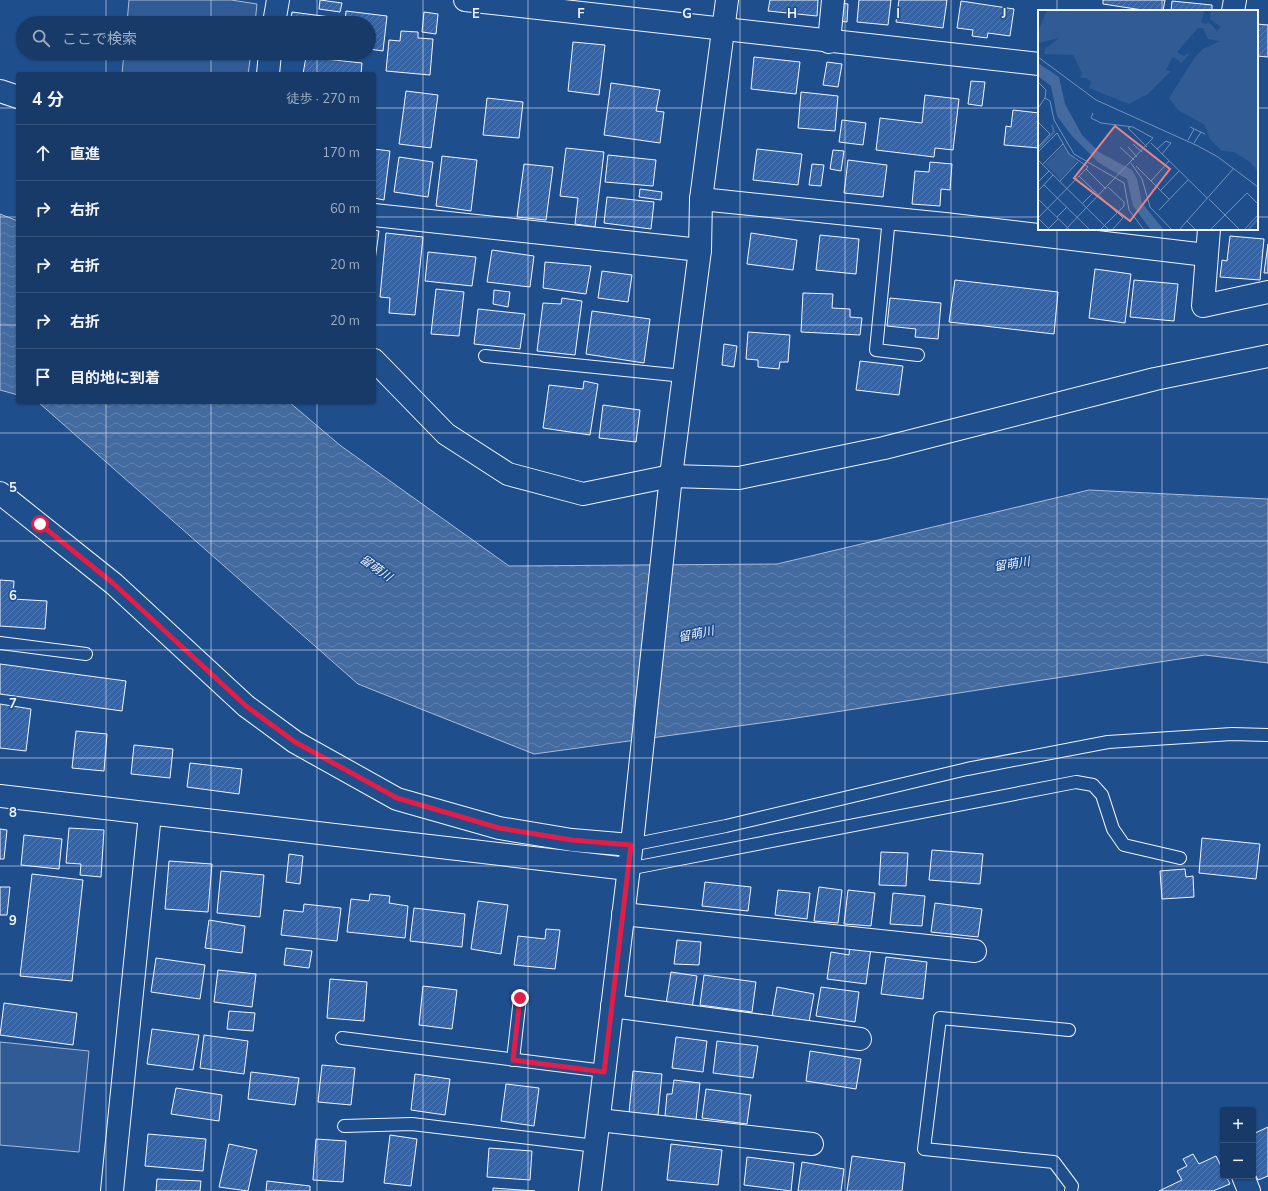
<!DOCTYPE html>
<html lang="ja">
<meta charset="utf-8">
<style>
body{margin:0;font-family:"Nunito Sans","Noto Sans JP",sans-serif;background:#20416f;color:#f1f3f6}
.controls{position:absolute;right:12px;bottom:12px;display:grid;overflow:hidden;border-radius:4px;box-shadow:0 1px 3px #0004}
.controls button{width:36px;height:36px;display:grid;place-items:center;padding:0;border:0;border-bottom:1px solid #36547d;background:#173a69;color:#f1f3f6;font:20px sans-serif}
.stop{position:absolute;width:12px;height:12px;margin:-9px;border:3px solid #e11d48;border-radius:50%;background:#fff}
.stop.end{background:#e11d48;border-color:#fff;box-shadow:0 1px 4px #0008}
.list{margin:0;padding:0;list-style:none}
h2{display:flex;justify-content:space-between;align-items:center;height:52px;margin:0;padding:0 16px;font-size:17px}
h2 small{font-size:13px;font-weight:400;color:#9eadc0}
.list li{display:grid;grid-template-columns:26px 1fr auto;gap:12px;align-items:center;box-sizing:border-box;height:56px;padding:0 16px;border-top:1px solid #36547d}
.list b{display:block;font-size:15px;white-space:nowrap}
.list em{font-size:13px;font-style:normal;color:#9eadc0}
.icon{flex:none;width:22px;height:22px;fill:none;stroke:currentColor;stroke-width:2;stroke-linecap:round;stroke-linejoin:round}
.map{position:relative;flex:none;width:1268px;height:1191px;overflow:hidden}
.search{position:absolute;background:#173a69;box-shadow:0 1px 3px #0004;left:16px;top:16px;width:360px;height:44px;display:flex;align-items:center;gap:10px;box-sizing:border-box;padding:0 14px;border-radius:22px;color:#9eadc0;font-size:15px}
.panel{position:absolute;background:#173a69;box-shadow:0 1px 3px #0004;left:16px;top:72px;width:360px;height:332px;border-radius:4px}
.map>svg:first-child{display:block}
.built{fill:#305b95;stroke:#a8bbd7}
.water{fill:url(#water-waves);stroke:#a8bbd7}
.building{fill:url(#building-hatch);stroke:#f2f6ff}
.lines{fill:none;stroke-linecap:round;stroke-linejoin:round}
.lane-casing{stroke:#f2f6ff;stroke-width:14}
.street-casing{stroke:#f2f6ff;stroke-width:24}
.secondary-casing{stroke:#f2f6ff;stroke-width:24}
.lane{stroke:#1f4e8c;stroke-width:12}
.street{stroke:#1f4e8c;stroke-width:22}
.secondary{stroke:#1f4e8c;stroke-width:22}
.route{stroke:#e11d48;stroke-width:5}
.grid{fill:none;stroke:#f2f6ff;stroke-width:1;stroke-opacity:0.55}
.labels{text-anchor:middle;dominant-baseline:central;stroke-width:3;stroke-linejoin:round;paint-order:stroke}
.water-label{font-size:12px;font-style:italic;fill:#f2f6ff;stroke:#1f4e8c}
.inset-river{fill:none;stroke:#446ba0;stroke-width:2}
.inset-road{fill:none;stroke:#7391ba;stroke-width:1}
.view{fill:#e38589;fill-opacity:0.15;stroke:#e38589;stroke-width:2}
.inset-edge{fill:none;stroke:#f2f6ff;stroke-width:2}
.grid-label{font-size:13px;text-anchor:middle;font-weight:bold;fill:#f2f6ff;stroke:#1f4e8c;stroke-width:3;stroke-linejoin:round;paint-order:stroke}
</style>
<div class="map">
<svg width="1268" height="1191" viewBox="0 0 1268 1191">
<defs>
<pattern id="water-waves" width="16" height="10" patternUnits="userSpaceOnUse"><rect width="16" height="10" fill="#446ba0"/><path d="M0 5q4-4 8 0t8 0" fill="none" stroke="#5f81ae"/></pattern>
<pattern id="building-hatch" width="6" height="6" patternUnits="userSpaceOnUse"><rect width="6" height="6" fill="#3563a3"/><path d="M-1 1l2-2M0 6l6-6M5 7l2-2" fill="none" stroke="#537ab1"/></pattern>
</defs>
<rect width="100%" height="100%" fill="#1f4e8c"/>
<g class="built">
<path d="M 129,0 L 231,0 L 257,4 L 255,23 L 127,23 Z"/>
<path d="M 124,53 L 251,53 L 248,74 L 122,74 Z"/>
<path d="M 0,1042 L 89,1051 L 79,1152 L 0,1145 Z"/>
</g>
<g class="water">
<path d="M 0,214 L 18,221 L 18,395 L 0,390 Z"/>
<path d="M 38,402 L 289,402 L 341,446 L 509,566 L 777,564 L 1089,490 L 1268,499 L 1268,663 L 1205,655 L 790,719 L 534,754 L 358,684 Z"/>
</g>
<g class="building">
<path d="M 320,0 L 342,3 L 340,12 L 319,9 Z"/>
<path d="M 770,0 L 818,0 L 817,16 L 768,11 Z"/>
<path d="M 859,0 L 891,0 L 888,25 L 857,22 Z"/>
<path d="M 899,0 L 947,0 L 943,28 L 896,22 Z"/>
<path d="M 1103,0 L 1165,0 L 1163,11 L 1149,11 L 1103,4 Z"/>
<path d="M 961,1 L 1014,9 L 1010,36 L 988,33 L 987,38 L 972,36 L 973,30 L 957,28 Z"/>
<path d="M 1172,1 L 1212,5 L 1212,11 L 1171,11 Z"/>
<path d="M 839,3 L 848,4 L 847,22 L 838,21 Z"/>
<path d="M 346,11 L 387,16 L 383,51 L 369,49 L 369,23 L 345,23 Z"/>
<path d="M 292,12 L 338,18 L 338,23 L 290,23 Z"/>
<path d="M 424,12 L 438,14 L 436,34 L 422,32 Z"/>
<path d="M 1257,24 L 1268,25 L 1268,57 L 1257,56 Z"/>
<path d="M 401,31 L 418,32 L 418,38 L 433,39 L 430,75 L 386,71 L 389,40 L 400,41 Z"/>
<path d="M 573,42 L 605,45 L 599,95 L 568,91 Z"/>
<path d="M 306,57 L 362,63 L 361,74 L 303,74 Z"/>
<path d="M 754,57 L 800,62 L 796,94 L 751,89 Z"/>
<path d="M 827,62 L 842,64 L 838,87 L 823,85 Z"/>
<path d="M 971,81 L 985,82 L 982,106 L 968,104 Z"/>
<path d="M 611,83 L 660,90 L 656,111 L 664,112 L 660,143 L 604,135 Z"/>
<path d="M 406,91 L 438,95 L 431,148 L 399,144 Z"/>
<path d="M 801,92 L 838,96 L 835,131 L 798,128 Z"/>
<path d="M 925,95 L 959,99 L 953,150 L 935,148 L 934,157 L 876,150 L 880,118 L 922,123 Z"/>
<path d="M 487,98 L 523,102 L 519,138 L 483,135 Z"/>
<path d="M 1013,110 L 1039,113 L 1039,148 L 1004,145 L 1006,126 L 1011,127 Z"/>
<path d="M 842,120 L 866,123 L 863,145 L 839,142 Z"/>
<path d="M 566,148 L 604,152 L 595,227 L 575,224 L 578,198 L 560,196 Z"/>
<path d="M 374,149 L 390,151 L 384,200 L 374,198 Z"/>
<path d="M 757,149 L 802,154 L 798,185 L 753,180 Z"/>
<path d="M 833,150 L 844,151 L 841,171 L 830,169 Z"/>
<path d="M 608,155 L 656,160 L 653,186 L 605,182 Z"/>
<path d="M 442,156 L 477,160 L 471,211 L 436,206 Z"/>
<path d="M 399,157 L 433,162 L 428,197 L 394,192 Z"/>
<path d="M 848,160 L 887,165 L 883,197 L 844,193 Z"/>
<path d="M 930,162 L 952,164 L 950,190 L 941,189 L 940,206 L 912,204 L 915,171 L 929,172 Z"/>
<path d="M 524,164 L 553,167 L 546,220 L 517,217 Z"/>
<path d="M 812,164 L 824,165 L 821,186 L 809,185 Z"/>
<path d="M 640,189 L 662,192 L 661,200 L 639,197 Z"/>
<path d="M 607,197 L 654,202 L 651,229 L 604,223 Z"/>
<path d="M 374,230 L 379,231 L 374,268 Z"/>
<path d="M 386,233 L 423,237 L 415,315 L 389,313 L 390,298 L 380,297 Z"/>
<path d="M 751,233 L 797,240 L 793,270 L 747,264 Z"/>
<path d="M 820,235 L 859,239 L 856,274 L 816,270 Z"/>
<path d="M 1230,236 L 1264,239 L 1260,280 L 1220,277 L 1222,260 L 1227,261 Z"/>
<path d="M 1268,244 L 1268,273 L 1264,273 Z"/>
<path d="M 492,250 L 534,256 L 530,287 L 487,282 Z"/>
<path d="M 428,252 L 476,257 L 472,286 L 425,281 Z"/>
<path d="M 545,262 L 591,266 L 586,294 L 543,288 Z"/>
<path d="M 1095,269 L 1131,274 L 1125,323 L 1089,318 Z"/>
<path d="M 602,271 L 632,275 L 628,302 L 598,298 Z"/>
<path d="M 955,280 L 1058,292 L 1054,334 L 949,322 Z"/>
<path d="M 1134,280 L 1178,284 L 1174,321 L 1130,317 Z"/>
<path d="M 436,289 L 464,292 L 459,336 L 431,334 Z"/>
<path d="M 494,290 L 510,292 L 508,307 L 493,304 Z"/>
<path d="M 803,293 L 833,294 L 832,308 L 850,309 L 850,317 L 862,318 L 860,335 L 801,332 Z"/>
<path d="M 562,298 L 582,301 L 575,355 L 537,351 L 543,303 L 561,304 Z"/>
<path d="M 890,298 L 941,303 L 938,339 L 915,337 L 916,329 L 887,326 Z"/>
<path d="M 478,309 L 525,314 L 520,349 L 474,344 Z"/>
<path d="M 592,311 L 650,319 L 644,363 L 586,354 Z"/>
<path d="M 748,332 L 790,335 L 788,362 L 780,362 L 779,369 L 758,367 L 758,360 L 746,359 Z"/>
<path d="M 724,344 L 737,346 L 734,367 L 722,365 Z"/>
<path d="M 860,361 L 903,366 L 899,395 L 856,390 Z"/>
<path d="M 584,381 L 598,384 L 590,435 L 543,428 L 549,385 L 583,389 Z"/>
<path d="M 603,405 L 640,410 L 636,442 L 599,438 Z"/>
<path d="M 0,580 L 14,581 L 13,599 L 47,601 L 45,629 L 0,626 Z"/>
<path d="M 0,664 L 126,681 L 122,711 L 0,694 Z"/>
<path d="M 0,704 L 31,709 L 26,751 L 0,748 Z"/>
<path d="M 76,731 L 107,734 L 104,771 L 72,768 Z"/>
<path d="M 134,745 L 173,749 L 170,778 L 131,774 Z"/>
<path d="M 190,763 L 242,769 L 239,794 L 187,787 Z"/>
<path d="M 69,828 L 104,830 L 101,877 L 80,875 L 81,864 L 66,863 Z"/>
<path d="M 0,829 L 7,830 L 4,859 L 0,859 Z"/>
<path d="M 24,835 L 62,839 L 59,869 L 21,865 Z"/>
<path d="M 1202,838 L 1260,844 L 1256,879 L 1199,873 Z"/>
<path d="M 932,850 L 983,854 L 980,884 L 929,880 Z"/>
<path d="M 881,852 L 908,853 L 906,886 L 879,885 Z"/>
<path d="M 289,854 L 303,856 L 300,884 L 286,882 Z"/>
<path d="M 169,861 L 212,864 L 208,912 L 165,909 Z"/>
<path d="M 1185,869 L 1186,877 L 1193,876 L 1194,897 L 1162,899 L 1160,871 Z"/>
<path d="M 221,871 L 264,875 L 260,917 L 217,913 Z"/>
<path d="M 32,874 L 83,880 L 72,981 L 20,976 Z"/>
<path d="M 705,882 L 751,887 L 748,911 L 702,906 Z"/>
<path d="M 0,887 L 10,887 L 7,915 L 0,915 Z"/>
<path d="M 819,887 L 842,890 L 838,923 L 814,921 Z"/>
<path d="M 778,890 L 810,893 L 807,919 L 775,915 Z"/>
<path d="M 848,890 L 875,893 L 871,926 L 844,924 Z"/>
<path d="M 893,893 L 925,896 L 922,926 L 890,924 Z"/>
<path d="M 370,894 L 390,896 L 389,903 L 408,906 L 405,938 L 347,932 L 351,899 L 369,901 Z"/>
<path d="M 478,901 L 508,905 L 501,954 L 471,949 Z"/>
<path d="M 935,903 L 982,909 L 978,937 L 931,932 Z"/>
<path d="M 304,904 L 341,908 L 337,941 L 281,935 L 284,910 L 303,912 Z"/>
<path d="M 414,908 L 465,914 L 462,947 L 410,941 Z"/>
<path d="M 209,920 L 245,926 L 242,953 L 205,948 Z"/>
<path d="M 546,929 L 560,930 L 555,969 L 514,965 L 518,936 L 545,939 Z"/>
<path d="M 677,940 L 701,942 L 699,965 L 674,964 Z"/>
<path d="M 850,945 L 871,948 L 866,984 L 827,979 L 831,952 L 849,955 Z"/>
<path d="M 286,948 L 312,951 L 309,968 L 284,965 Z"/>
<path d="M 886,957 L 927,962 L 923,999 L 881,994 Z"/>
<path d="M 156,958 L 205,965 L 200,999 L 151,992 Z"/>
<path d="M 218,970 L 256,974 L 252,1007 L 214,1002 Z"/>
<path d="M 671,972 L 697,976 L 692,1008 L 666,1004 Z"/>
<path d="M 704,975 L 756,982 L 752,1012 L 700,1005 Z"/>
<path d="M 330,979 L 367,982 L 364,1021 L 327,1018 Z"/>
<path d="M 423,986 L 457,990 L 452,1029 L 419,1025 Z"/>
<path d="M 777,987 L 814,994 L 809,1022 L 772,1016 Z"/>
<path d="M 821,987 L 859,992 L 855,1022 L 816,1016 Z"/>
<path d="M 4,1003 L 77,1013 L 73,1045 L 0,1035 Z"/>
<path d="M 229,1011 L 255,1013 L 253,1031 L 227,1029 Z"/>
<path d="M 152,1029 L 199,1035 L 193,1070 L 147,1064 Z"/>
<path d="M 204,1035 L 248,1041 L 244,1074 L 200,1068 Z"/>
<path d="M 676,1037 L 707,1041 L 703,1072 L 672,1068 Z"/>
<path d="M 717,1041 L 758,1046 L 753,1078 L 713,1073 Z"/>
<path d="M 810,1051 L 861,1059 L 856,1089 L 806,1081 Z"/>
<path d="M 322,1065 L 355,1068 L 351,1105 L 318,1102 Z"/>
<path d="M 633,1071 L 662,1074 L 658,1115 L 629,1113 Z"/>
<path d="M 251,1072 L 299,1078 L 295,1105 L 248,1099 Z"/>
<path d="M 415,1074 L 450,1079 L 445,1115 L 411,1110 Z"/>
<path d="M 674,1080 L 700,1083 L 696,1120 L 665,1116 L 667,1094 L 672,1094 Z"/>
<path d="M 506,1084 L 539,1088 L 534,1126 L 501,1121 Z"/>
<path d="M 176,1088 L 222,1095 L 219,1121 L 171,1114 Z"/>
<path d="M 706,1089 L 751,1095 L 747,1124 L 702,1118 Z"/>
<path d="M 1268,1127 L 1268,1176 L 1258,1180 L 1253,1170 L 1253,1134 Z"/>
<path d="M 148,1134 L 206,1139 L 203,1171 L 145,1166 Z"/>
<path d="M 390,1135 L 417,1139 L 411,1186 L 384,1183 Z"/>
<path d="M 316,1139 L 346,1141 L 343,1182 L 313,1180 Z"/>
<path d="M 229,1144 L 257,1150 L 248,1191 L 219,1187 Z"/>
<path d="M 671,1144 L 722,1150 L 718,1185 L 667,1180 Z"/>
<path d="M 489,1148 L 532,1151 L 530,1180 L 487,1177 Z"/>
<path d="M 1193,1154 L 1199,1164 L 1216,1156 L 1223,1170 L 1223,1176 L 1226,1176 L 1230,1184 L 1213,1191 L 1159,1191 L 1182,1180 L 1177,1171 L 1187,1166 L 1183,1159 Z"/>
<path d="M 852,1156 L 905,1163 L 902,1191 L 847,1191 Z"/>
<path d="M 747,1157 L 794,1163 L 791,1191 L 744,1185 Z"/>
<path d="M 802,1162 L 844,1169 L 841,1191 L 798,1191 Z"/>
<path d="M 157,1179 L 201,1181 L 200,1191 L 156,1191 Z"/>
<path d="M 267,1181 L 310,1186 L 310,1191 L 266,1191 Z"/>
<path d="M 493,1188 L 535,1191 L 493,1191 Z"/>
</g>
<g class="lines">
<g class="lane-casing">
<g id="lane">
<path d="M 889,218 L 876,350 L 918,355"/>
<path d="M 485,356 L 684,376"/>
<path d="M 0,643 L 86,654"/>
<path d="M 631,845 L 726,826 L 967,769 L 1108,742 L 1232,734 L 1268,735"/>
<path d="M 628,869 L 1076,782 L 1093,785 L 1102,795 L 1113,829 L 1124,845 L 1180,858"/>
<path d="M 1069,1030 L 940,1018 L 924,1149 L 1054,1162 L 1072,1186 L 1071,1191"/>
<path d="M 342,1038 L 604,1071"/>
<path d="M 513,1060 L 520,998"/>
<path d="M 344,1126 L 412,1124 L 596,1146"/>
</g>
</g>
<g class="street-casing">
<g id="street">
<path d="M 465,0 L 1039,64"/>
<path d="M 1233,11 L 1235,0"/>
<path d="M 274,23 L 278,0"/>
<path d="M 829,42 L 833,0"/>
<path d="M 268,74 L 270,53"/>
<path d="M 0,91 L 18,97"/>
<path d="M 701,199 L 945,224 L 1206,255"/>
<path d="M 374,215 L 700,250"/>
<path d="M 1209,229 L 1203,306 L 1268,292"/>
<path d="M 374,360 L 446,434 L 508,474 L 583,494 L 671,476 L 739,478 L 884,448 L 1155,379 L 1268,356"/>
<path d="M 0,493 L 114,584 L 246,706 L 295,742 L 397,799 L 499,828 L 572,840 L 631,845"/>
<path d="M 0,796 L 628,869"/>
<path d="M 623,914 L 975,951"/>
<path d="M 612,1006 L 860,1039"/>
<path d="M 599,1120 L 812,1144"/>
<path d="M 1243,1176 L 1249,1191"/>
<path d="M 112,1191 L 150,814"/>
<path d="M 590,1191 L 633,834 L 671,476"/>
</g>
</g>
<g class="secondary-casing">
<path id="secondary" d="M 671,476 L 700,250 L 701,199 L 727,0"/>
</g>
<use href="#lane" class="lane"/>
<use href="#street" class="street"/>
<use href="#secondary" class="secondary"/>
</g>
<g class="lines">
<path class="route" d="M 40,524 L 114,584 L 246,706 L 295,742 L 397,798 L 499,828 L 572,840 L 631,845 L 604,1072 L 513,1060 L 520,998"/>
</g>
<path class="grid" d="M 106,0 L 106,23M 211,0 L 211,23M 317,0 L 317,23M 423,0 L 423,1191M 528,0 L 528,1191M 634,0 L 634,1191M 740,0 L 740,1191M 845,0 L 845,1191M 951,0 L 951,1191M 1057,0 L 1057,11M 1162,0 L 1162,11M 106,53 L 106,74M 211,53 L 211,74M 317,53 L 317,74M 0,108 L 18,108M 374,108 L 1039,108M 1257,108 L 1268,108M 0,217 L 18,217M 374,217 L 1039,217M 1257,217 L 1268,217M 1057,229 L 1057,1191M 1162,229 L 1162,1191M 0,325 L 18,325M 374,325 L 1268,325M 106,402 L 106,1191M 211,402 L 211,1191M 317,402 L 317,1191M 0,433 L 1268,433M 0,541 L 1268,541M 0,650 L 1268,650M 0,758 L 1268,758M 0,866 L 1268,866M 0,974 L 1268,974M 0,1083 L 1268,1083"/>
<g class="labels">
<g class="water-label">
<text transform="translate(1012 564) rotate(-9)">留萌川</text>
<text transform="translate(376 568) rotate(35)">留萌川</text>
<text transform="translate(696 634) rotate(-12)">留萌川</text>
</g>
</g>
<g transform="translate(1038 10)">
<rect width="220" height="220" fill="#1f4e8c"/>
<path d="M 9,0 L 167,0 L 163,12 L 168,14 L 171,12 L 179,21 L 183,17 L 172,9 L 173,0 L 220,0 L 220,162 L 212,152 L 196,142 L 184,141 L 172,129 L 167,115 L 140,100 L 131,88 L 157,47 L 165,39 L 182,31 L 170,29 L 165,18 L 160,18 L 139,42 L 146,46 L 151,43 L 151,45 L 143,53 L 137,48 L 134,48 L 128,60 L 133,61 L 110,84 L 91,94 L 51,78 L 53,72 L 48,68 L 42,68 L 44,63 L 35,45 L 6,44 L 7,39 L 21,28 L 0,33 L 0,22 Z" fill="#305b95"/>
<path d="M 25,136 L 39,152 L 22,169 L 7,154 Z" fill="#305b95"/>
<path d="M 0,53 L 21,67 L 27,94 L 44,125 L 61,142 L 94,160 L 99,169 L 104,193 L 126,220 L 113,220 L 95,196 L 89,169 L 61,153 L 34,126 L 19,106 L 13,76 L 0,66 Z" fill="#446ba0"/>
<path class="inset-river" d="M 0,139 L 16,122 L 14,115M 210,220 L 220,209"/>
<path class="inset-road" d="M 0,47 L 58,90 L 160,136 L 180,147 L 220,177M 0,72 L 8,80 L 7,88 L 0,98M 7,88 L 12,91 L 16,110 L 36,144 L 86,173 L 91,200 L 106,220M 0,112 L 12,124 L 0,137M 92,117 L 90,118 L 109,137M 152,117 L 167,124M 150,130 L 156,119M 113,133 L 169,188M 156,133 L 163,122M 95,134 L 104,142M 82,137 L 96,150M 90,137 L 99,147M 119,139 L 128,131 L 133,133 L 124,144M 0,142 L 19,123 L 31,144 L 50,157 L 48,159 L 68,179M 0,150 L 71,220M 93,153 L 104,169 L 112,197 L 134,220M 5,154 L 25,134M 98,156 L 131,189M 41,166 L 79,203M 22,171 L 40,152M 113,171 L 131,151M 0,172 L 11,161M 6,175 L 52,220M 123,180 L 141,161M 0,181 L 15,165M 0,189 L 32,220M 171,189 L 202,220M 45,193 L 57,181M 121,200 L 150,170M 19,207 L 29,197M 0,208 L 48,159M 0,208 L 12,220M 149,211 L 158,220M 11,218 L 20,209M 27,220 L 115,128 L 95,117 L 63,113 L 53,108 L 55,103M 62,220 L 86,196 L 86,192 L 70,177M 74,220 L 85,208 L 79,202M 141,220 L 196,158M 172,220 L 209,183 L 220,194M 206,220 L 220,205"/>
<path class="view" d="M 77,116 L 132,159 L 92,211 L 36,168 Z"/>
<rect width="220" height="220" class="inset-edge"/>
</g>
<g class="grid-label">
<text x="476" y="18">E</text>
<text x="581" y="18">F</text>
<text x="687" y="18">G</text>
<text x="792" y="18">H</text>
<text x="898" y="18">I</text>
<text x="1004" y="18">J</text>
<text x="13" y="492">5</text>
<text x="13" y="600">6</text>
<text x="13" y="708">7</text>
<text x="13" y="817">8</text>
<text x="13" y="925">9</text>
</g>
</svg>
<div class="controls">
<button>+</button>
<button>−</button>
</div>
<div class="stop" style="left:40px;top:524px"></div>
<div class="stop end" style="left:520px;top:998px"></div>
<div class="search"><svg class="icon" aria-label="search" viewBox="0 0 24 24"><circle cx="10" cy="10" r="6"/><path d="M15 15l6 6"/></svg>ここで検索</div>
<section class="panel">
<h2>4 分<small>徒歩 · 270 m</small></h2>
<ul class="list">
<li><svg class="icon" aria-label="ahead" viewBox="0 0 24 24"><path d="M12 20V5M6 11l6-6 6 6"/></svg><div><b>直進</b></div><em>170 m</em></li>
<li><svg class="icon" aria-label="right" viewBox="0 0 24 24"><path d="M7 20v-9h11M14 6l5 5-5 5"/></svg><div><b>右折</b></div><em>60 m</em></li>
<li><svg class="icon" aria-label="right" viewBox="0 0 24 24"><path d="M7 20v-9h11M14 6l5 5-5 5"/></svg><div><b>右折</b></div><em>20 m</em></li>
<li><svg class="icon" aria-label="right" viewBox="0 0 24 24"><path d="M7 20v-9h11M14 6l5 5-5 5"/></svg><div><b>右折</b></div><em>20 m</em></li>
<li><svg class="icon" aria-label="arrive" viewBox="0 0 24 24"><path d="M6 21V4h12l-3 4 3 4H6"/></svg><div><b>目的地に到着</b></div></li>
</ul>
</section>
</div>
